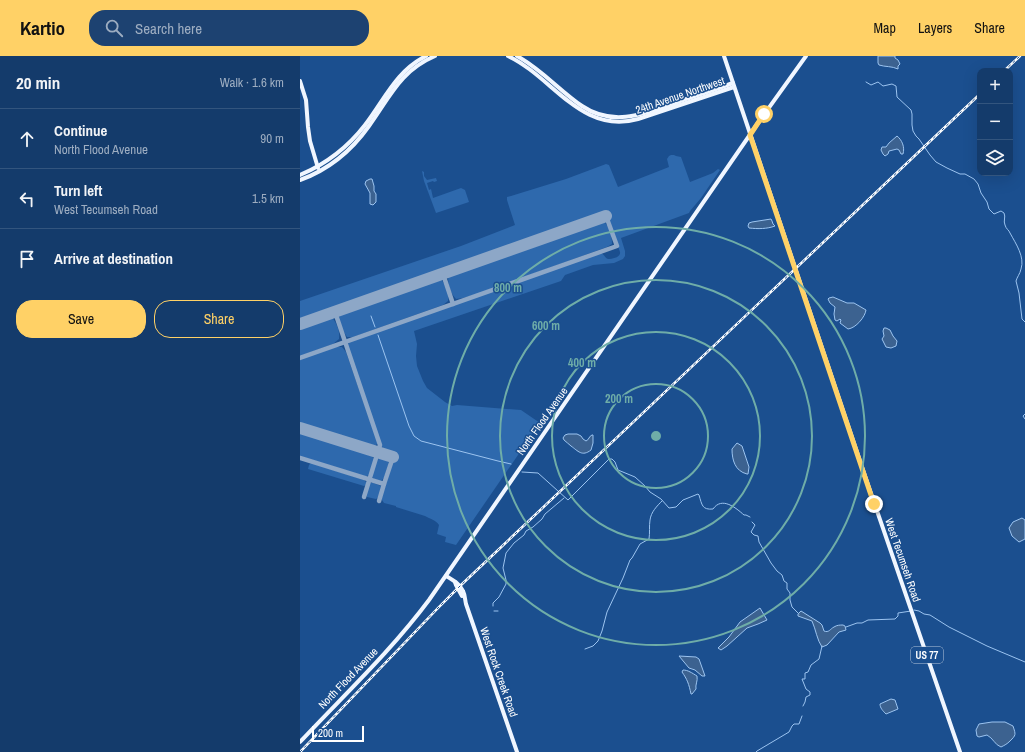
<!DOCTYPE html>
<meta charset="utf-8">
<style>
body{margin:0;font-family:"Archivo Narrow",sans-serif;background:#1d4271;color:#f1f3f6}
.controls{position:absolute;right:12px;top:12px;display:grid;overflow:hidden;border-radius:8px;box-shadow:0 4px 16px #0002}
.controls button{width:36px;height:36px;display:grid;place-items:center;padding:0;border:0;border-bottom:1px solid #33557e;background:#143b6b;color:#f1f3f6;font:20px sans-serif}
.scale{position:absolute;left:12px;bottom:10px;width:52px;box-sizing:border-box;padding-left:4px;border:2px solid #fff;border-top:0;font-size:11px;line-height:14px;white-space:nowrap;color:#fff;-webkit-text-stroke:3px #1b4f8f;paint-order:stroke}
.stop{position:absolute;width:12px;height:12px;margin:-9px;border:3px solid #ffd166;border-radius:50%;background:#fff}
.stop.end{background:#ffd166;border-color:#fff;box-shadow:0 1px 4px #0008}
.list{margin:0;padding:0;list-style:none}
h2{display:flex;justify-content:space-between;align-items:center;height:52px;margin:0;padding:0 16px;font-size:17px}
h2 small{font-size:13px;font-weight:400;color:#9dadc1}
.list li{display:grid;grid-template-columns:26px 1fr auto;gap:12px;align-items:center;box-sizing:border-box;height:60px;padding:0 16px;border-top:1px solid #33557e}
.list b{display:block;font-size:15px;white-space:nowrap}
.list p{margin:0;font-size:13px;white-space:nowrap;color:#9dadc1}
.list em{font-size:13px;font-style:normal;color:#9dadc1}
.actions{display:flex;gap:8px;padding:12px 16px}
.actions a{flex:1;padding:9px 0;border:1px solid #ffd166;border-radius:16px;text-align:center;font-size:14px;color:#ffd166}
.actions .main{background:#ffd166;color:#111}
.icon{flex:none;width:22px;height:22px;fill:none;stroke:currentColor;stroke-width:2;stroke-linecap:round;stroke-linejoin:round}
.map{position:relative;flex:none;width:725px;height:696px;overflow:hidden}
header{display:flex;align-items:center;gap:24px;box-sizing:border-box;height:56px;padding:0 20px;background:#ffd166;color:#111}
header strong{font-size:19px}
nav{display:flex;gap:22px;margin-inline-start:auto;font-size:14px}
.search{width:280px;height:36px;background:#1d4271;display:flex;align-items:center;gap:10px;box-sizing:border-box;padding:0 14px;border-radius:16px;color:#9dadc1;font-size:15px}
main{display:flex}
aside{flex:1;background:#143b6b}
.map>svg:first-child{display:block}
.green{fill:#2e69ad}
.water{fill:#3c6290;stroke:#9cc4f0}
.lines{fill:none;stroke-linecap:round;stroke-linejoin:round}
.stream{stroke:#9cc4f0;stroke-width:1}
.taxiway{stroke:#8da7c7;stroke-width:4.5}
.runway{stroke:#8da7c7;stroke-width:12}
.major{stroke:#f0f6ff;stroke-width:4}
.rail-casing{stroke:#fff;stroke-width:2.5}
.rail{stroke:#1b4f8f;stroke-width:1;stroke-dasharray:3;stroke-linecap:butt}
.route{stroke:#ffd166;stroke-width:5}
.ring{fill:none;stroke:#6fada8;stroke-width:2}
.labels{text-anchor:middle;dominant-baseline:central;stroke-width:3;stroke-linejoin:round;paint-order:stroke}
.shield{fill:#1b4f8f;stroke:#bbcadd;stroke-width:1}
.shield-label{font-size:10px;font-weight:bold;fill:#fff}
.street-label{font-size:11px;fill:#fff;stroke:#1b4f8f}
.centre{fill:#6fada8;stroke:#1b4f8f;stroke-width:2}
.ring-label{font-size:12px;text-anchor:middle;font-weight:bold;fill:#6fada8;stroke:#1b4f8f;stroke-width:3;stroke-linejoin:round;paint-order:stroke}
</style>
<header>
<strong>Kartio</strong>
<div class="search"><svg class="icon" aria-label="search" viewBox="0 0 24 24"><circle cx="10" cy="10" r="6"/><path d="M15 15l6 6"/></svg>Search here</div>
<nav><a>Map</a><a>Layers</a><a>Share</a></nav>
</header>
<main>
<aside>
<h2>20 min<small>Walk · 1.6 km</small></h2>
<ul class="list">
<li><svg class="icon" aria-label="ahead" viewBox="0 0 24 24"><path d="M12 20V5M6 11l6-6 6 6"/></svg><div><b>Continue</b><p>North Flood Avenue</p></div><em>90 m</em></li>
<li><svg class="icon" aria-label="left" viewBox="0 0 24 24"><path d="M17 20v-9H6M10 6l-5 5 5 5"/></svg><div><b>Turn left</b><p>West Tecumseh Road</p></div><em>1.5 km</em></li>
<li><svg class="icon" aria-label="arrive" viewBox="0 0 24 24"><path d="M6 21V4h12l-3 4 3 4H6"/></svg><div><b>Arrive at destination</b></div></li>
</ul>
<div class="actions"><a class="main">Save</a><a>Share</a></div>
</aside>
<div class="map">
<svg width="725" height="696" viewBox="0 0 725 696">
<rect width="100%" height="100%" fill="#1b4f8f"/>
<g class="green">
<path d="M 371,99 L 374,99 L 376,100 L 381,101 L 390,126 L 413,117 L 418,113 L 420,114 L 401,142 L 390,155 L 389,157 L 321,182 L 325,195 L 325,200 L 323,203 L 314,207 L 293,209 L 265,219 L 261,225 L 114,275 L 117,288 L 116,300 L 117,310 L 123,325 L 127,332 L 145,346 L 152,350 L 157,349 L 221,354 L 240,367 L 156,489 L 145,486 L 146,481 L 137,478 L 139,469 C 136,464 130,463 125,460 L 96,451 L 96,450 L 84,447 L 82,444 L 82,441 L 95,398 L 84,394 L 82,391 L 48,291 L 48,288 L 50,285 L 301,197 C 305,199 305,202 308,203 C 313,203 321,201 320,196 L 306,156 L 0,264 L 0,245 L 161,190 L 215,169 L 207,144 L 207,141 L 211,140 L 266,123 L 306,108 L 309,109 L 318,131 L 369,111 L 367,103 L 369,100 Z"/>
<path d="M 122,115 L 124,116 L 124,120 L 127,124 L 136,122 L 137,125 L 134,126 L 133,125 L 127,127 L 129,134 L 131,133 L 133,142 L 161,132 L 165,134 L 169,146 L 136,157 L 124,125 Z"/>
<path d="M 304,166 C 310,171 312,180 312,188 L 307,191 L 177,238 L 163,242 L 156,243 C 150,237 148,228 148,220 Z"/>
<path d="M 141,223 C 145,229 150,237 148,245 L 143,249 L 53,281 L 47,281 C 42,274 39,266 39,258 Z"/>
<path d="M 32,261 C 37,268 40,275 39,283 L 33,288 L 0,300 L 0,272 Z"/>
<path d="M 36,291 L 42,291 L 46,296 L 77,385 L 77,388 L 75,390 L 0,368 L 0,303 Z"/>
<path d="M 0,376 L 71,399 L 74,403 L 69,419 L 67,420 L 64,420 L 0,400 Z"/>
<path d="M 79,402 L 86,403 L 89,407 L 84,422 L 81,425 L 74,423 L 72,421 L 76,406 Z"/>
<path d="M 11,407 L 64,424 L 66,426 L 66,429 L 64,430 L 8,413 L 9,409 Z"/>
<path d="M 70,427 L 73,427 L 81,430 C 81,434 80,441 76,443 L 67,441 L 66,439 Z"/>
</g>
<g class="water">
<path d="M 578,0 L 595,0 L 595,2 L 598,4 L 600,8 L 598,10 L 598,13 C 592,10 585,11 579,9 L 578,7 Z"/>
<path d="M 597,80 C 602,84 605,91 603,98 L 601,98 L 599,94 L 597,93 L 589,95 L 588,98 L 585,100 L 583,98 L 581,94 L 582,91 L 586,91 L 589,87 Z"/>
<path d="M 70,123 L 72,123 L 74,130 L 74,135 L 76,138 L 76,146 L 73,149 L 70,148 L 70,137 L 65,128 L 66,125 Z"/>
<path d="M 471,163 L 472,165 L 473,168 L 475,170 C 467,173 458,173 449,172 L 448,170 L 449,167 L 452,166 Z"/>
<path d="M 533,241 L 547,247 L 554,247 L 566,254 C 565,261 556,272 548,273 L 540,267 L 541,264 L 540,263 L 537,265 L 535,264 L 534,258 L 535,251 L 530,247 L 528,243 L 529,242 Z"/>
<path d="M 584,272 L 586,272 L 590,274 L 593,280 L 597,285 L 596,290 L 591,292 L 586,291 L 582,283 L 584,280 L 583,275 Z"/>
<path d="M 268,378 L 277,378 L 281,380 L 283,383 L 286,385 C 289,384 289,380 292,379 L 293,379 L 293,387 L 291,394 C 282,401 278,395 271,390 C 269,388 266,386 264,384 L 263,382 L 265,379 Z"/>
<path d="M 437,387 L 442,390 L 449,411 L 448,418 L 447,418 C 435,415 432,404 432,393 Z"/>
<path d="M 722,462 L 725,464 L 725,483 L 719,486 L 712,480 L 709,472 L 713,466 Z"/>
<path d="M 460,552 L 467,564 L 458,568 L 447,572 L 427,590 L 421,594 L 418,592 L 429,581 L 440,566 Z"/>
<path d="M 501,555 L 520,567 L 522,569 L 524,575 C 529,577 530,573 534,571 C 537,569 540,569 543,569 L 545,570 L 546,574 L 539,576 L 527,589 L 522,591 C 517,584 516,574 512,565 L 498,560 L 498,558 Z"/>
<path d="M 379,600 L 396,601 L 399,603 L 405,620 L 402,620 L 395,614 L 389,612 Z"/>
<path d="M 383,614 C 388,614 392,617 397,620 C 398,625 395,629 396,633 L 392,638 L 391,638 C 389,628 387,623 382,616 Z"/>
<path d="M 591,643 L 595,644 L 598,653 L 586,658 C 583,655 580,652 580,648 Z"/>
<path d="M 692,666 L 705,666 L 713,670 C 716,679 716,679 710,685 C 707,688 705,689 701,691 C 695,689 693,682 687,679 L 679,681 L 677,680 L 676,674 L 679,668 Z"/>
</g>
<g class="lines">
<g class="stream">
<path d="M 566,26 L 571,29 L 578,26 L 583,30 L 592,28 L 596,30 L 597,41 L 611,54 L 612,58 L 612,69 L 613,75 L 616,80 L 619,83 L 630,99 L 636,106 L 647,112 L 660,118 L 665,118 L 674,123 L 678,128 L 681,137 L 687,146 L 689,153 L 694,158 L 701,155 L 704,157 C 706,161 703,165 705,169 C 706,173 709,174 710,177 C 716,188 725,201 721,213 C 720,218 717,221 716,225 L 719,237 L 722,263 L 725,266"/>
<path d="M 71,260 L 75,271"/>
<path d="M 78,279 L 109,370 L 114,380 L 121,385 L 198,405 L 211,408"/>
<path d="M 725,358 L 723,360 L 725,363"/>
<path d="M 222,416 L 238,417 L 268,444 L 309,403 L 312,403 L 315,406 L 318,414 L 335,421 L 345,430 L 350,436 L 361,443 L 369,452 L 376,451 L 383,444 L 398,438 L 399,439 C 402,449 402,454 413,453 C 422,440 436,452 444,459 L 446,459 L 450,461"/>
<path d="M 452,466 L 455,469 L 451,476 L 454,479 L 458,480 L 459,486 L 471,507 L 477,515 L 482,519 L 484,525 L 487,527 L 487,533 L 490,537 L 490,544 L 492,551 L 499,558"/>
<path d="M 193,550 L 193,547 L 199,541 L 206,528 L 206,524 L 203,512 L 206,497 L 214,487 L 224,479 L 226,475 L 233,471 L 242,463 L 245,458 L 264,442"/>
<path d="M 614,554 L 619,555 L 624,558 L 630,559 L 649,571 L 687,590 L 725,606"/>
<path d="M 194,555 L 198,555"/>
<path d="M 546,571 L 557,567 L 562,567 L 568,564 L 595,563 L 598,560 L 598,557 L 611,555"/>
<path d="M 285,593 L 293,590 L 298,585 L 302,575 L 307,556 L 323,522 L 330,504 L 332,502 L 340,488 L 349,483 C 350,477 349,470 350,464 C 351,456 357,450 362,445"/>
<path d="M 503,650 L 505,646 L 506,641 L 510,639 L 510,636 L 506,633 L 502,623 L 505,623 L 505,617 L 508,616 L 511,609 L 519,603 L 522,590"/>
<path d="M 456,696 L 457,695 L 489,676 L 492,670 L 494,668 L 499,668 L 502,660"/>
</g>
<g class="taxiway">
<path d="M 143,218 L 153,248"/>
<path d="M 35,256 L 80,389 L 64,441"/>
<path d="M 0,302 L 317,190 L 306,160"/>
<path d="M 0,402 L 84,428 L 93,401"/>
<path d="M 79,445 L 84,428"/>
</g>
<g class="runway">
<path d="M 0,268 L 306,160"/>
<path d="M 0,372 L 93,401"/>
</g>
<g class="major">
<path d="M 208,0 C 253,21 281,79 338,63 L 434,31"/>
<path d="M 217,0 C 241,13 260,35 282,50 C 313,71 344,58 375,47 C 395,40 414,34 433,27"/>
<path d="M 424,0 L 565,420 L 660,696"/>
<path d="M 0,25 L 6,44 L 8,71 L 10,85 L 18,112"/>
<path d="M 0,119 C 26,108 48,91 65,69 C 85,43 96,15 126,0"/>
<path d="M 0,124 C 28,114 52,94 69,70 C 90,41 100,15 135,0"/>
<path d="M 146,520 C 153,524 160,528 163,535 C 165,539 165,544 166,548 L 217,696"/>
<path d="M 155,526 L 156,529 L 162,540"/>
<path d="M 0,686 C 44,639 91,595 129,544 L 458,67 L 506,0"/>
</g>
<g class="rail-casing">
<g id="rail">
<path d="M 704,15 L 720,0"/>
<path d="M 0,696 L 138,552 L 160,530 L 680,38"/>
</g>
</g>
<use href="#rail" class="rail"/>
</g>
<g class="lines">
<path class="route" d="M 464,58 L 450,79 L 574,448"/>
</g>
<g class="ring">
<circle cx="356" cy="380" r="52"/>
<circle cx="356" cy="380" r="104"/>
<circle cx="356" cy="380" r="156"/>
<circle cx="356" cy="380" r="209"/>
</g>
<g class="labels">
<rect class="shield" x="611" y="591" width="32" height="16" rx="3"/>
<g class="shield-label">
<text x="627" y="599">US 77</text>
</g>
<g class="street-label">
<text transform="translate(380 39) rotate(-19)">24th Avenue Northwest</text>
<text transform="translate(242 365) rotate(-55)">North Flood Avenue</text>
<text transform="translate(603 504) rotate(71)">West Tecumseh Road</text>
<text transform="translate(199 616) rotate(71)">West Rock Creek Road</text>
<text transform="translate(48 622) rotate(-46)">North Flood Avenue</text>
</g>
</g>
<circle cx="356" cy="380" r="6" class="centre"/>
<g class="ring-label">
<text x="208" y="236">800 m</text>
<text x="246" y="274">600 m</text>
<text x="282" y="311">400 m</text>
<text x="319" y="347">200 m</text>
</g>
</svg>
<div class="controls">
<button>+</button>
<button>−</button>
<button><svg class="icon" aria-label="layers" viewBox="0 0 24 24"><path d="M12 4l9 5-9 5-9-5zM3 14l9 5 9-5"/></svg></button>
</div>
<div class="scale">200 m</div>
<div class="stop" style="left:464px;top:58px"></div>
<div class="stop end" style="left:574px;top:448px"></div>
</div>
</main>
